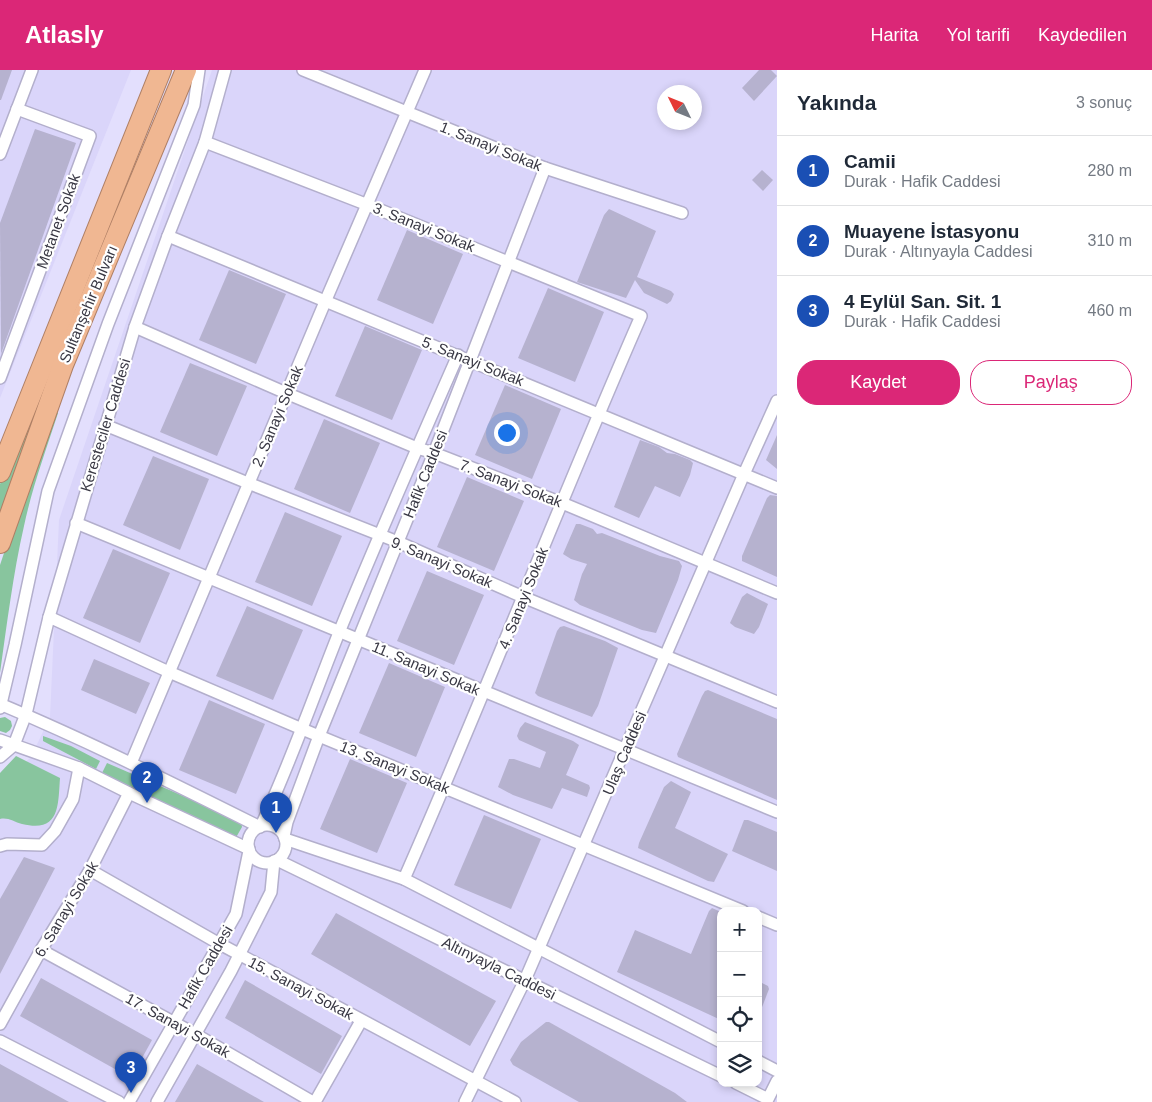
<!DOCTYPE html>
<html lang="tr">
<meta charset="utf-8">
<style>
body{margin:0;font-family:Helvetica,sans-serif;background:#f2f2f3;color:#1f2937}
.controls{position:absolute;right:15px;bottom:15px;display:grid;overflow:hidden;border-radius:10px;box-shadow:0 2px 8px #0003}
.controls button{width:45px;height:45px;display:grid;place-items:center;padding:0;border:0;border-bottom:1px solid #e0e1e3;background:#fff;color:#1f2937;font:25px sans-serif}
.compass{position:absolute;left:657px;top:15px;width:45px;height:45px;border-radius:50%;background:#fff;box-shadow:0 2px 8px #0003;rotate:313deg}
.you{position:absolute;left:506px;top:362px;width:18px;height:18px;margin:-12px;border:4px solid #fff;border-radius:50%;background:#1a73e8;box-shadow:0 0 0 8px #1a73e833}
.badge{display:grid;place-items:center;width:32px;height:32px;border-radius:50%;background:#db2777;color:#fff;font-size:16px;font-weight:700}
.pin{position:absolute;translate:-50% -41px;filter:drop-shadow(0 1px 2px #0008)}
.pin::after{content:'';position:absolute;top:26px;width:18px;height:15px;background:inherit;clip-path:polygon(0 0,100% 0,50% 100%)}
.list{margin:0;padding:0;list-style:none}
h2{display:flex;justify-content:space-between;align-items:center;height:65px;margin:0;padding:0 20px;font-size:21px}
h2 small{font-size:16px;font-weight:400;color:#747a83}
.list li{display:grid;grid-template-columns:32px 1fr auto;gap:15px;align-items:center;box-sizing:border-box;height:70px;padding:0 20px;border-top:1px solid #e0e1e3}
.list b{display:block;font-size:19px;white-space:nowrap}
.list p{margin:0;font-size:16px;white-space:nowrap;color:#747a83}
.list em{font-size:16px;font-style:normal;color:#747a83}
.actions{display:flex;gap:10px;padding:15px 20px}
.actions a{flex:1;padding:11px 0;border:1px solid #db2777;border-radius:20px;text-align:center;font-size:18px;color:#db2777}
.actions .main{background:#db2777;color:#fff}
.icon{flex:none;width:28px;height:28px;fill:none;stroke:currentColor;stroke-width:2;stroke-linecap:round;stroke-linejoin:round}
.map{position:relative;flex:none;width:777px;height:1032px;overflow:hidden}
header{display:flex;align-items:center;gap:30px;box-sizing:border-box;height:70px;padding:0 25px;background:#db2777;color:#fff}
header strong{font-size:24px}
nav{display:flex;gap:28px;margin-inline-start:auto;font-size:18px}
main{display:flex}
aside{flex:1;background:#fff}
.map>svg:first-child{display:block}
.built{fill:#dad5fa;fill-rule:evenodd}
.green{fill:#88c59e}
.building{fill:#b6b2cf}
.lines{fill:none;stroke-linecap:round;stroke-linejoin:round}
.minor-casing{stroke:#b3afcc;stroke-width:14}
.trunk-casing{stroke:#ae7f65;stroke-width:22}
.minor{stroke:#fff;stroke-width:11}
.trunk{stroke:#f0b792;stroke-width:20}
.labels{text-anchor:middle;dominant-baseline:central;stroke-width:4.5;stroke-linejoin:round;paint-order:stroke}
.street-label{font-size:15px;fill:#393844;stroke:#fff}
</style>
<header>
<strong>Atlasly</strong>
<nav><a>Harita</a><a>Yol tarifi</a><a>Kaydedilen</a></nav>
</header>
<main>
<div class="map">
<svg width="777" height="1032" viewBox="0 0 777 1032">
<rect width="100%" height="100%" fill="#e3dffd"/>
<g class="built">
<path d="M 0,0 L 131,0 L 0,328 Z"/>
<path d="M 212,0 L 777,0 L 777,1032 L 0,1032 L 0,716 L 31,687 L 50,647 L 59,450 ZM 664,22 L 694,22 L 694,52 L 664,52 ZM 721,841 L 758,841 L 758,1013 L 721,1013 Z"/>
</g>
<g class="green">
<path d="M 67,262 L 31,355 L 0,448 L 0,414 Z"/>
<path d="M 52,340 L 58,343 C 46,380 32,418 24,456 C 13,504 7,554 0,603 L 0,495 Z"/>
<path d="M 5,647 L 11,651 L 12,656 L 10,660 L 6,663 L 0,661 L 0,648 Z"/>
<path d="M 43,666 L 71,676 L 100,691 L 96,699 L 43,671 Z"/>
<path d="M 16,686 L 60,708 C 58,736 60,763 22,754 C 14,752 8,747 0,749 L 0,703 Z"/>
<path d="M 107,693 L 241,751 L 242,757 L 234,771 L 102,703 Z"/>
</g>
<g class="building">
<path d="M 0,0 L 12,0 L 1,30 L 0,30 Z"/>
<path d="M 759,0 L 771,0 L 777,6 L 754,31 L 742,18 Z"/>
<path d="M 35,59 L 76,73 L 1,284 L 0,153 Z"/>
<path d="M 762,100 L 773,110 L 763,121 L 752,110 Z"/>
<path d="M 609,139 L 656,161 L 637,207 L 671,221 L 674,224 L 671,231 L 667,234 L 644,223 L 635,210 L 626,228 L 577,212 L 604,145 Z"/>
<path d="M 407,160 L 463,184 L 433,254 L 377,230 Z"/>
<path d="M 229,200 L 286,224 L 256,294 L 199,270 Z"/>
<path d="M 548,218 L 604,242 L 575,312 L 518,288 Z"/>
<path d="M 365,256 L 422,280 L 392,350 L 335,326 Z"/>
<path d="M 190,293 L 247,316 L 217,386 L 160,362 Z"/>
<path d="M 505,315 L 561,339 L 532,409 L 475,385 Z"/>
<path d="M 324,349 L 380,373 L 350,443 L 294,419 Z"/>
<path d="M 777,365 L 777,399 L 766,390 Z"/>
<path d="M 640,370 L 659,377 L 667,383 L 675,384 L 690,390 L 693,393 L 690,405 L 680,427 L 655,416 L 639,448 L 614,437 Z"/>
<path d="M 153,386 L 209,409 L 180,480 L 123,455 Z"/>
<path d="M 467,407 L 524,431 L 494,501 L 437,477 Z"/>
<path d="M 770,425 L 777,426 L 777,507 L 742,491 L 742,486 L 767,428 Z"/>
<path d="M 285,442 L 342,466 L 312,536 L 255,512 Z"/>
<path d="M 576,454 L 580,454 L 593,459 L 597,464 L 602,463 L 660,486 L 679,491 L 682,496 L 678,510 L 656,563 L 642,560 L 580,535 L 574,530 L 582,504 L 587,494 L 571,489 L 563,484 Z"/>
<path d="M 113,479 L 170,503 L 140,573 L 83,548 Z"/>
<path d="M 427,501 L 484,525 L 454,595 L 397,571 Z"/>
<path d="M 747,523 L 768,534 L 759,557 L 754,564 L 735,557 L 730,553 L 742,527 Z"/>
<path d="M 247,536 L 303,560 L 273,630 L 216,606 Z"/>
<path d="M 564,556 L 605,571 L 618,578 L 598,636 L 592,647 L 538,626 L 535,623 L 557,561 L 560,557 Z"/>
<path d="M 94,589 L 150,613 L 136,644 L 81,620 Z"/>
<path d="M 389,593 L 445,617 L 416,687 L 359,663 Z"/>
<path d="M 708,620 L 777,649 L 777,730 L 678,687 L 677,684 L 702,626 L 705,621 Z"/>
<path d="M 209,630 L 265,654 L 236,724 L 179,700 Z"/>
<path d="M 525,652 L 573,671 L 579,675 L 566,705 L 589,715 L 590,718 L 587,727 L 562,718 L 552,739 L 513,725 L 498,717 L 509,689 L 514,689 L 540,698 L 546,682 L 519,670 L 517,666 L 520,658 Z"/>
<path d="M 350,689 L 407,713 L 377,783 L 320,759 Z"/>
<path d="M 671,711 L 691,722 L 675,758 L 728,784 L 714,812 L 708,811 L 638,778 L 639,773 L 664,717 Z"/>
<path d="M 484,745 L 541,769 L 511,839 L 454,815 Z"/>
<path d="M 744,750 L 748,750 L 777,762 L 777,801 L 732,781 Z"/>
<path d="M 24,787 L 55,798 L 0,904 L 0,829 Z"/>
<path d="M 712,838 L 721,842 L 721,950 L 617,902 L 635,860 L 691,884 L 709,841 Z"/>
<path d="M 336,843 L 496,931 L 470,976 L 311,884 Z"/>
<path d="M 41,908 L 152,970 L 131,1008 L 20,946 Z"/>
<path d="M 245,910 L 342,966 L 321,1004 L 225,948 Z"/>
<path d="M 758,911 L 768,916 L 769,919 L 759,945 Z"/>
<path d="M 546,952 L 549,952 L 675,1023 L 687,1032 L 579,1032 L 513,995 L 510,990 L 521,972 Z"/>
<path d="M 0,994 L 69,1032 L 0,1032 Z"/>
<path d="M 197,994 L 264,1032 L 175,1032 Z"/>
</g>
<g class="lines">
<g class="minor-casing">
<g id="minor">
<path d="M 303,0 L 545,98 L 682,143"/>
<path d="M 205,72 L 368,135 L 641,246 C 559,433 486,623 404,809"/>
<path d="M 0,84 L 32,0"/>
<path d="M 168,166 L 777,418"/>
<path d="M 135,257 L 286,323 L 417,378 L 434,383 L 562,433 L 777,523"/>
<path d="M 0,308 L 90,66 L 17,39"/>
<path d="M 105,355 L 248,413 L 398,472 L 523,527 L 777,632"/>
<path d="M 76,453 L 777,742"/>
<path d="M 49,547 L 169,602 L 302,659 L 743,841"/>
<path d="M 0,634 C 88,671 174,714 260,757"/>
<path d="M 0,638 L 15,575 L 48,421 L 108,254 L 194,35 L 199,0"/>
<path d="M 0,670 L 79,698 L 129,723 L 249,779"/>
<path d="M 0,687 L 14,675 L 26,644 L 49,547 L 135,257 L 168,166 L 205,72 L 225,0"/>
<path d="M 131,693 L 325,232 L 425,0"/>
<circle cx="267" cy="774" r="19"/>
<path d="M 261,756 C 291,692 314,625 340,560 C 378,467 418,376 458,285"/>
<path d="M 284,766 L 287,752 L 319,666 L 434,383 L 545,98"/>
<path d="M 285,769 L 404,809 L 721,972"/>
<path d="M 0,776 L 7,774 L 42,775 L 55,761 L 73,729 L 79,698"/>
<path d="M 277,790 L 721,1006"/>
<path d="M 90,800 L 218,873 L 515,1032"/>
<path d="M 758,847 L 777,855"/>
<path d="M 41,880 L 195,964 L 313,1032"/>
<path d="M 0,954 L 41,880 L 90,800 L 129,723"/>
<path d="M 0,971 L 119,1032"/>
<path d="M 758,991 L 777,1001"/>
<path d="M 736,1013 L 768,1029 L 777,1011"/>
<path d="M 129,1032 L 236,844 L 249,781"/>
<path d="M 157,1032 L 231,901 L 271,822 L 274,791"/>
<path d="M 315,1032 L 361,951"/>
<path d="M 465,1032 L 525,910 L 744,404 L 777,331"/>
</g>
</g>
<g class="trunk-casing">
<g id="trunk">
<path d="M 0,402 L 161,0"/>
<path d="M 0,473 L 63,295 L 186,0"/>
</g>
</g>
<use href="#minor" class="minor"/>
<use href="#trunk" class="trunk"/>
</g>
<g class="labels">
<g class="street-label">
<text transform="translate(491 76) rotate(22)">1. Sanayi Sokak</text>
<text transform="translate(58 151) rotate(-70)">Metanet Sokak</text>
<text transform="translate(424 157) rotate(22)">3. Sanayi Sokak</text>
<text transform="translate(88 234) rotate(-67)">Sultanşehir Bulvarı</text>
<text transform="translate(473 291) rotate(22)">5. Sanayi Sokak</text>
<text transform="translate(277 346) rotate(-67)">2. Sanayi Sokak</text>
<text transform="translate(105 355) rotate(-73)">Keresteciler Caddesi</text>
<text transform="translate(425 404) rotate(-68)">Hafik Caddesi</text>
<text transform="translate(511 413) rotate(21)">7. Sanayi Sokak</text>
<text transform="translate(442 492) rotate(23)">9. Sanayi Sokak</text>
<text transform="translate(523 528) rotate(-68)">4. Sanayi Sokak</text>
<text transform="translate(426 598) rotate(23)">11. Sanayi Sokak</text>
<text transform="translate(624 683) rotate(-67)">Ulaş Caddesi</text>
<text transform="translate(395 697) rotate(22)">13. Sanayi Sokak</text>
<text transform="translate(66 839) rotate(-59)">6. Sanayi Sokak</text>
<text transform="translate(205 897) rotate(-60)">Hafik Caddesi</text>
<text transform="translate(499 898) rotate(26)">Altınyayla Caddesi</text>
<text transform="translate(301 918) rotate(28)">15. Sanayi Sokak</text>
<text transform="translate(178 955) rotate(29)">17. Sanayi Sokak</text>
</g>
</g>
</svg>
<div class="controls">
<button>+</button>
<button>−</button>
<button><svg class="icon" aria-label="locate" viewBox="0 0 24 24"><circle cx="12" cy="12" r="6"/><path d="M12 2v4M12 18v4M2 12h4M18 12h4"/></svg></button>
<button><svg class="icon" aria-label="layers" viewBox="0 0 24 24"><path d="M12 4l9 5-9 5-9-5zM3 14l9 5 9-5"/></svg></button>
</div>
<svg class="compass" viewBox="-18 -18 36 36"><path d="M0-13l5 13h-10z" fill="#e53935"/><path d="M0 13l5-13h-10z" fill="#747a83"/></svg>
<div class="you"></div>
<div class="pin badge" style="left:276px;top:763px;background:#1a4fb4">1</div>
<div class="pin badge" style="left:147px;top:733px;background:#1a4fb4">2</div>
<div class="pin badge" style="left:131px;top:1023px;background:#1a4fb4">3</div>
</div>
<aside>
<h2>Yakında<small>3 sonuç</small></h2>
<ul class="list">
<li><span class="badge" style="background:#1a4fb4">1</span><div><b>Camii</b><p>Durak · Hafik Caddesi</p></div><em>280 m</em></li>
<li><span class="badge" style="background:#1a4fb4">2</span><div><b>Muayene İstasyonu</b><p>Durak · Altınyayla Caddesi</p></div><em>310 m</em></li>
<li><span class="badge" style="background:#1a4fb4">3</span><div><b>4 Eylül San. Sit. 1</b><p>Durak · Hafik Caddesi</p></div><em>460 m</em></li>
</ul>
<div class="actions"><a class="main">Kaydet</a><a>Paylaş</a></div>
</aside>
</main>
